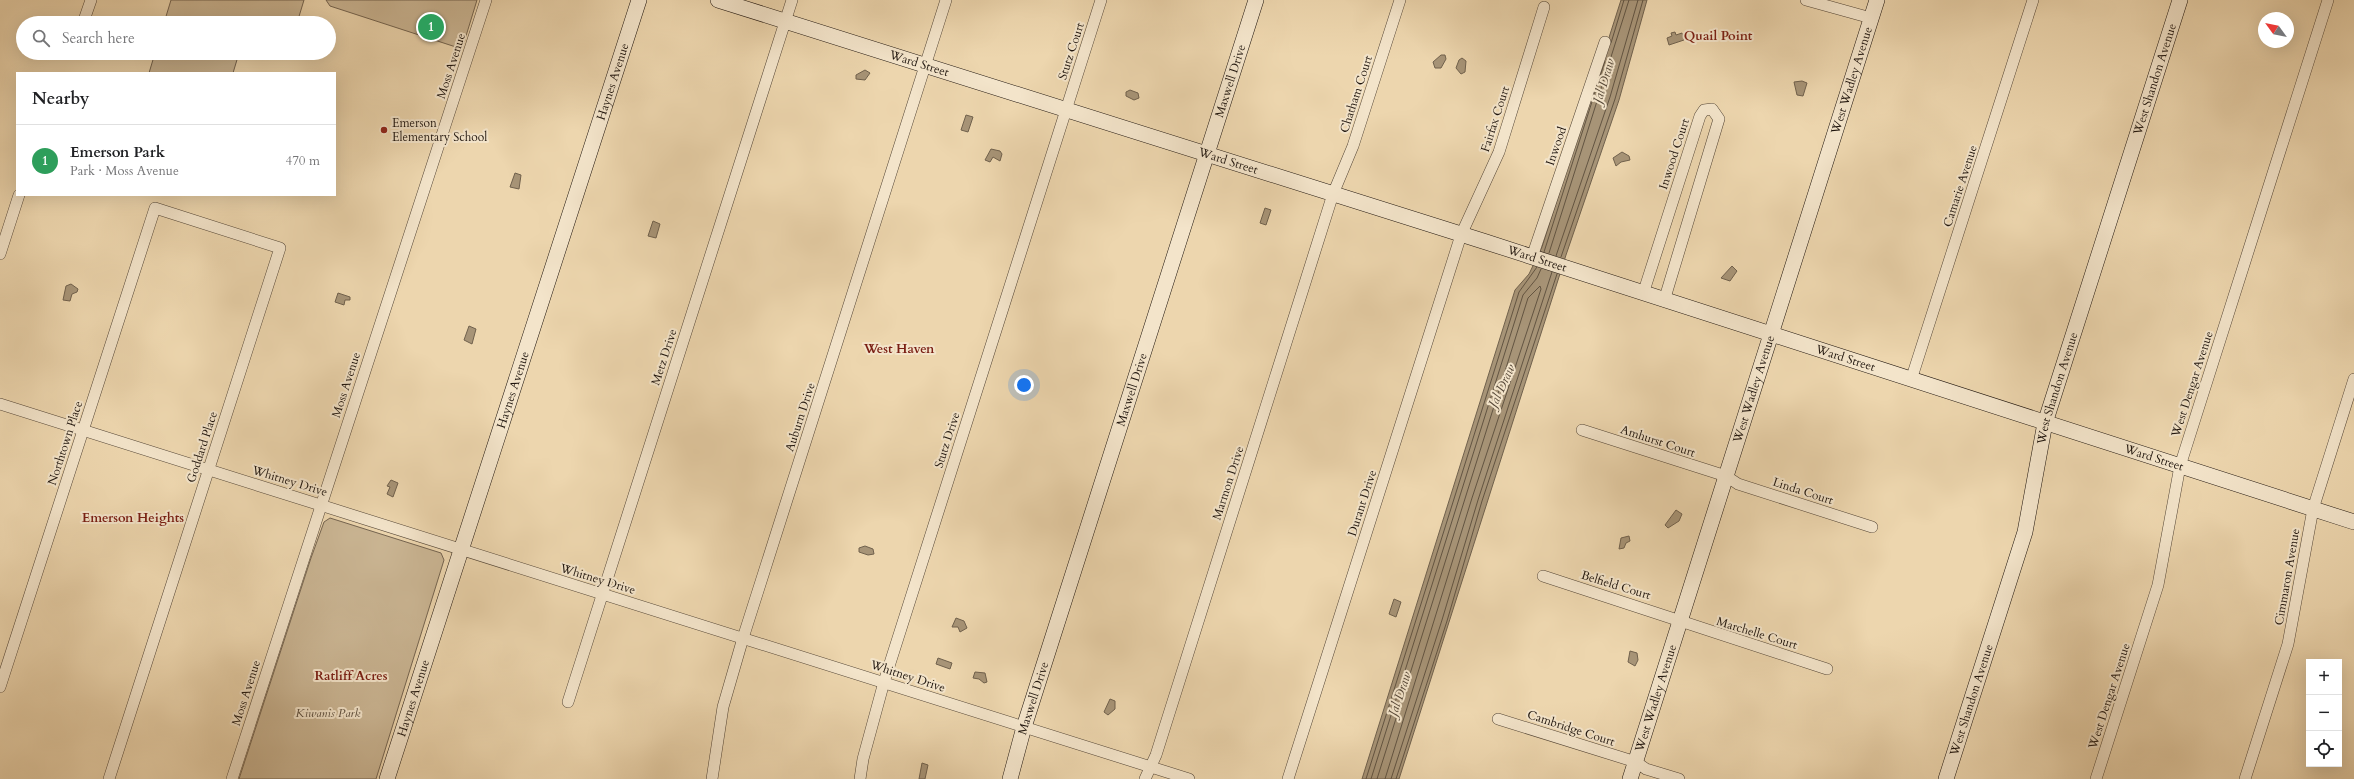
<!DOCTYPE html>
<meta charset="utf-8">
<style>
body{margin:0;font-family:Cardo,serif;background:#f2f2f2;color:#202124}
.controls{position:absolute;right:12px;bottom:12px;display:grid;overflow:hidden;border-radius:0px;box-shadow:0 4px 16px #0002}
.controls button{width:36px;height:36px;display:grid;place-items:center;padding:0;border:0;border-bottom:1px solid #e0e0e0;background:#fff;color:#202124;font:20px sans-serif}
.compass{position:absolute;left:2258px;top:12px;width:36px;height:36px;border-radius:50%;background:#fff;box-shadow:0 4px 16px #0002;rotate:303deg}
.you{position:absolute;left:1024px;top:385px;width:14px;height:14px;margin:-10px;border:3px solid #fff;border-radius:50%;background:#1a73e8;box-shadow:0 0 0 6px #1a73e833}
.badge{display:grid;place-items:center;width:26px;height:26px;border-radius:50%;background:#8f2418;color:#fff;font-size:13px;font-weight:700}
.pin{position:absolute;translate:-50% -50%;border:2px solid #fff;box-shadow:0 1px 4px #0006}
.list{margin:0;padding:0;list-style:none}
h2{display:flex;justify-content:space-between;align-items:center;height:52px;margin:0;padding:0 16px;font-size:17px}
h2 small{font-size:13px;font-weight:400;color:#757577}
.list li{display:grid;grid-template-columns:26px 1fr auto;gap:12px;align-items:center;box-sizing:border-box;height:72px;padding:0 16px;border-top:1px solid #e0e0e0}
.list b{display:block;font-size:15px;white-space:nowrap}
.list p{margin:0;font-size:13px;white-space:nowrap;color:#757577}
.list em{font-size:13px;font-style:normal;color:#757577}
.icon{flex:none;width:22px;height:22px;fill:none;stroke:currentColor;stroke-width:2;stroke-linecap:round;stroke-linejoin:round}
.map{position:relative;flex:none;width:2354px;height:779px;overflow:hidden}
.search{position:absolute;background:#fff;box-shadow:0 4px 16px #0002;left:16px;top:16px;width:320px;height:44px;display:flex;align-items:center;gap:10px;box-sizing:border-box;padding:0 14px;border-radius:22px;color:#757577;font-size:15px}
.panel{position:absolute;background:#fff;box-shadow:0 4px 16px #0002;left:16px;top:72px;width:320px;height:124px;border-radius:0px}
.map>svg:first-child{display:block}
.green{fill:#cab593;stroke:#746450}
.water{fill:#a79477;stroke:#70614d}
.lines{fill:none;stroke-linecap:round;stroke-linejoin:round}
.shore{stroke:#625442;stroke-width:1}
.street-casing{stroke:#524435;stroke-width:12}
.secondary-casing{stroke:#1e140d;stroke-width:16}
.street{stroke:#f3e4ca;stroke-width:11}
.secondary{stroke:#f3e4ca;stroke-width:15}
.poi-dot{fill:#8f2418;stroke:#f3e4ca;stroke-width:1.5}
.labels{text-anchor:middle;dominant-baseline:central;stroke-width:4;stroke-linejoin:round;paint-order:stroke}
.street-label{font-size:12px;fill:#1e140d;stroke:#f3e4ca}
.poi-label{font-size:12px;fill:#1e140d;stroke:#f3e4ca;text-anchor:start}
.park-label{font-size:12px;font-style:italic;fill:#5a4c3c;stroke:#f3e4ca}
.neighbourhood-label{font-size:13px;font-weight:bold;fill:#7a1f14;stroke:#f3e4ca}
.water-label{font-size:13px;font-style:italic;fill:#554737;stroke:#f3e4ca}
</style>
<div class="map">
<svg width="2354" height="779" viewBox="0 0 2354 779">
<rect width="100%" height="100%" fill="#edd6ae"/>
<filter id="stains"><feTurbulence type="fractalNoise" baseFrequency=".005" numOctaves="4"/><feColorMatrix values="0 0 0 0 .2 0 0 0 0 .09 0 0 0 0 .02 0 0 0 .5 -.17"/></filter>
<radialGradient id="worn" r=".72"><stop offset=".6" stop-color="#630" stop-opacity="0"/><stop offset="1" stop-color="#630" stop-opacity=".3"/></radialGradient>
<g class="green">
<path d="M 171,0 L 304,0 L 297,23 L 164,23 Z"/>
<path d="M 326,0 L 477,0 L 462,49 L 330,6 Z"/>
<path d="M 155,53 L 239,53 L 233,73 L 149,73 Z"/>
<path d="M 330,518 L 441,553 L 444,560 L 376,779 L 239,779 L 311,558 L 324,522 Z"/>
</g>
<g class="water">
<path d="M 1621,0 L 1647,0 L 1619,100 L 1566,255 L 1399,779 L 1362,779 L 1515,290 L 1529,274 L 1542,247 Z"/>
<path d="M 1675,32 L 1676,35 L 1682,33 L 1684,40 L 1669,45 L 1667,38 L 1672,36 L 1671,33 Z"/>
<path d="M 1441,55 L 1445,55 L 1446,59 L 1441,68 L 1435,68 L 1433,62 Z"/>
<path d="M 1462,58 L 1466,61 L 1465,72 L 1461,74 L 1456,68 L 1459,60 Z"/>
<path d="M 865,70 L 870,73 L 865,80 L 856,79 L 856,75 Z"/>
<path d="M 1802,81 L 1807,83 L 1803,96 L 1797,95 L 1794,82 Z"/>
<path d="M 1130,90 L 1138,93 L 1139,98 L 1134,100 L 1126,96 L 1126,92 Z"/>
<path d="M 966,115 L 973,117 L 968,132 L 961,130 Z"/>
<path d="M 991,149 L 1000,151 L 1002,154 L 1000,161 L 993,157 L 990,162 L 985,160 Z"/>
<path d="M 1622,152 L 1629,156 L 1630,160 L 1621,162 L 1616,166 L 1613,158 Z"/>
<path d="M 515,173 L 521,175 L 519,189 L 510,187 Z"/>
<path d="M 1265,208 L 1271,210 L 1266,225 L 1260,223 Z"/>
<path d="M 653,221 L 660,224 L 656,238 L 648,236 Z"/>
<path d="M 1732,266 L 1737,271 L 1730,281 L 1721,278 Z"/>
<path d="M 71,284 L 78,289 L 77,292 L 72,294 L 70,301 L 63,300 L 66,286 Z"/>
<path d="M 338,293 L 350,297 L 350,300 L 345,300 L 344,305 L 335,302 Z"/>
<path d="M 469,326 L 476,329 L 472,344 L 464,340 Z"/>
<path d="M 391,480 L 398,483 L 393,497 L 387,494 L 390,487 L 387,486 Z"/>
<path d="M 1676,510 L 1682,514 L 1679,521 L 1668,528 L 1665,525 Z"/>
<path d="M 1629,536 L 1630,541 L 1626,543 L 1624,548 L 1619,549 L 1621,538 Z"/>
<path d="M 865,546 L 873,549 L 874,554 L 868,555 L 859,552 L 859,548 Z"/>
<path d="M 1394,599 L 1401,602 L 1396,617 L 1389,614 Z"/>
<path d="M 956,618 L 964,621 L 967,628 L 960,632 L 958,627 L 952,627 Z"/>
<path d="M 1630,651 L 1637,653 L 1638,660 L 1635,666 L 1628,662 Z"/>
<path d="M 938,658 L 952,663 L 950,669 L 936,664 Z"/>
<path d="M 975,672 L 985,673 L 987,682 L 984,683 L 979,679 L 973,678 Z"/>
<path d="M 1110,699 L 1115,701 L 1115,709 L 1108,715 L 1104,712 Z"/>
<path d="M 922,763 L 928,765 L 925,779 L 919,779 Z"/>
</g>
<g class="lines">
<g class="shore">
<path d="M 1611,43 L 1624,0"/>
<path d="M 1544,252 L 1605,61"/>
<path d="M 1549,253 L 1629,0"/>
<path d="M 1556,256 L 1610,97 L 1638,0"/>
<path d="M 1561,257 L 1615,99 L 1643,0"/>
<path d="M 1366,779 L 1519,292 L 1537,267"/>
<path d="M 1371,779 L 1523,295 L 1537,278 L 1541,269"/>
<path d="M 1377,779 L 1528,298 L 1540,286 L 1541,289 L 1472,498 L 1385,779"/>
<path d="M 1391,779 L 1442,620 L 1478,500 L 1552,272"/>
<path d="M 1396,779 L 1447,621 L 1482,501 L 1557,274"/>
</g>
<g class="street-casing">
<g id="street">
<path d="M 1806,0 L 1871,18"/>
<path d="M 83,23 L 91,0"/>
<path d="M 0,254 L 19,195"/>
<path d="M 1532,257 L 1605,42"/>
<path d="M 1643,294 L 1700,116 L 1704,110 L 1712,109 L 1719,119 L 1664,301"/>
<path d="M 1911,380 L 2033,0"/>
<path d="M 0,404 L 1189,779"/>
<path d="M 1582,430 L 1726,476 L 1738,484 L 1872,527"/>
<path d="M 1543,576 L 1827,669"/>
<path d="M 0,687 L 155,208 L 280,248 L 109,779"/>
<path d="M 568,702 L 792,0"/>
<path d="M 1498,719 L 1636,762 L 1646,769 L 1679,779"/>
<path d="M 232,779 L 486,0"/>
<path d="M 712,779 L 723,707 L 743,638 L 946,0"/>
<path d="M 860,779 L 863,759 L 884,682 L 1101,0"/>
<path d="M 1145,779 L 1156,755 L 1333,194 L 1353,146 L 1400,0"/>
<path d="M 1288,779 L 1461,235 L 1499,152 L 1544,7"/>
<path d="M 2096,779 L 2158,585 L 2180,466 L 2328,0"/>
<path d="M 2245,779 L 2288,644 L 2313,509 L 2354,379"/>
</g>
</g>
<g class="secondary-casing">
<g id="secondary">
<path id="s1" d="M 718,0 L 1486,242 L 2354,522"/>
<path id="s2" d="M 387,779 L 639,0"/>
<path id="s3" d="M 1010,779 L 1024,727 L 1256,0"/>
<path id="s4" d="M 1630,779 L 1877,0"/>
<path id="s5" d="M 1946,779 L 2025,532 L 2045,423 L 2180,0"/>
</g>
</g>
<use href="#street" class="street"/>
<use href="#secondary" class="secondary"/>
</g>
<circle class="poi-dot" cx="384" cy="130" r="4"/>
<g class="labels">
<g class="street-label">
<text transform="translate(1071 51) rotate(-72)">Stutz Court</text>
<text stroke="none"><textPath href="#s1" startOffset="211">Ward Street</textPath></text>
<text transform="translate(451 66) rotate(-72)">Moss Avenue</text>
<text stroke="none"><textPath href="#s5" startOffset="731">West Shandon Avenue</textPath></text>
<text stroke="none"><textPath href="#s3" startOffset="732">Maxwell Drive</textPath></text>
<text stroke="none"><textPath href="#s2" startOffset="733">Haynes Avenue</textPath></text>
<text stroke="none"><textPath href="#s4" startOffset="733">West Wadley Avenue</textPath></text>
<text transform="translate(1356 94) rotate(-72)">Chatham Court</text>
<text transform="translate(1495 119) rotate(-72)">Fairfax Court</text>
<text transform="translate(1556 146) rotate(-71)">Inwood</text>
<text transform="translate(1674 154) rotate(-72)">Inwood Court</text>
<text stroke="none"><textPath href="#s1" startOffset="535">Ward Street</textPath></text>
<text transform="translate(1960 186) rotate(-72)">Camarie Avenue</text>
<text stroke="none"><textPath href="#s1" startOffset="859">Ward Street</textPath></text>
<text transform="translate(664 357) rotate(-72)">Metz Drive</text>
<text stroke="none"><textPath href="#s1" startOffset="1183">Ward Street</textPath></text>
<text transform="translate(2192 384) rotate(-72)">West Dengar Avenue</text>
<text transform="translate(346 385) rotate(-72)">Moss Avenue</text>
<text stroke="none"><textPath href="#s5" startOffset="407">West Shandon Avenue</textPath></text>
<text stroke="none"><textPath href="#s2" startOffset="409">Haynes Avenue</textPath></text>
<text stroke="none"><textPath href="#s3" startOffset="408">Maxwell Drive</textPath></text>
<text stroke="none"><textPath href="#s4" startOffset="409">West Wadley Avenue</textPath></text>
<text transform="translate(800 417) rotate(-72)">Auburn Drive</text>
<text transform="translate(947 440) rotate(-72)">Stutz Drive</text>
<text transform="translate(1658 441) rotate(18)">Amhurst Court</text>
<text transform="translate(65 443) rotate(-72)">Northtown Place</text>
<text transform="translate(202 447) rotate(-72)">Goddard Place</text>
<text stroke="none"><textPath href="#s1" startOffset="1507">Ward Street</textPath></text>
<text transform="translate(290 481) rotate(17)">Whitney Drive</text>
<text transform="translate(1228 483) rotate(-72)">Marmon Drive</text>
<text transform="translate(1803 491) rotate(18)">Linda Court</text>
<text transform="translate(1362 503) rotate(-72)">Durant Drive</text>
<text transform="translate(2287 577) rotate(-80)">Cimmaron Avenue</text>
<text transform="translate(598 579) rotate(17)">Whitney Drive</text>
<text transform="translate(1616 585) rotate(17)">Belfield Court</text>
<text transform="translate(1757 633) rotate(17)">Marchelle Court</text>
<text transform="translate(908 676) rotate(18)">Whitney Drive</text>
<text transform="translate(246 693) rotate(-72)">Moss Avenue</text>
<text transform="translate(2109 696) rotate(-72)">West Dengar Avenue</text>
<text stroke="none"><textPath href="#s2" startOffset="85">Haynes Avenue</textPath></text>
<text stroke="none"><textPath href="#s3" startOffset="84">Maxwell Drive</textPath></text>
<text stroke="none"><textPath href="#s4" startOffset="85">West Wadley Avenue</textPath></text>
<text stroke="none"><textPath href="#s5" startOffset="83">West Shandon Avenue</textPath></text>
<text transform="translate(1571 728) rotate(18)">Cambridge Court</text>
</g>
<g class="poi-label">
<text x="392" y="123">Emerson<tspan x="392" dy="14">Elementary School</tspan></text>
</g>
<g class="park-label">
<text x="328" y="713">Kiwanis Park</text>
</g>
<g class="neighbourhood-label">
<text x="1718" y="36">Quail Point</text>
<text x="899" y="349">West Haven</text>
<text x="133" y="518">Emerson Heights</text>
<text x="351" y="676">Ratliff Acres</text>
</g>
<g class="water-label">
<text transform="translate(1604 81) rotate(-73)">Jal Draw</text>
<text transform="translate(1502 386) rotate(-65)">Jal Draw</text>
<text transform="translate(1400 694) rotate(-71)">Jal Draw</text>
</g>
</g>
<rect width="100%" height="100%" filter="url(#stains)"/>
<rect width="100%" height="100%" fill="url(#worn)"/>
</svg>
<div class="controls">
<button>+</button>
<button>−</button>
<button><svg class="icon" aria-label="locate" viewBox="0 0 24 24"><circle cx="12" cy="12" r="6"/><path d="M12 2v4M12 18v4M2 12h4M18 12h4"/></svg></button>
</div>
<svg class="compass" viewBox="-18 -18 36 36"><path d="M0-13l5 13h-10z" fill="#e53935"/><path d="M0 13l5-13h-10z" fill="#757577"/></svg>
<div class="you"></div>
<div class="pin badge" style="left:431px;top:27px;background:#2e9e5b">1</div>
<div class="search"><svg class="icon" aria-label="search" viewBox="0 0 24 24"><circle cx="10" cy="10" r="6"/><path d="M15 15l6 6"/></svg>Search here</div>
<section class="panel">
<h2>Nearby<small></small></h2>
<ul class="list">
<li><span class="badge" style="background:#2e9e5b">1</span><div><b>Emerson Park</b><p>Park · Moss Avenue</p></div><em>470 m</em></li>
</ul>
</section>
</div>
